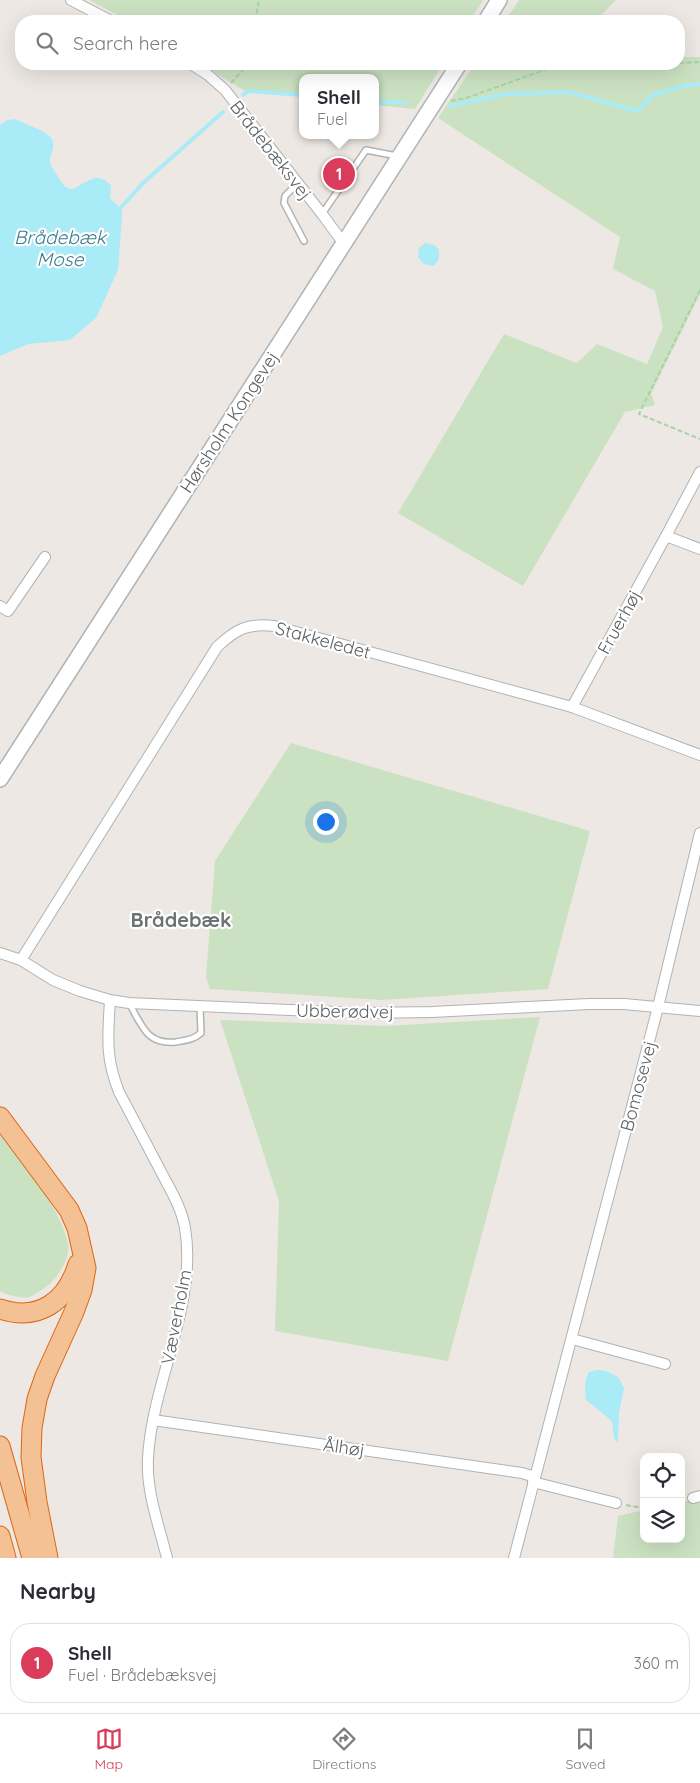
<!DOCTYPE html>
<meta charset="utf-8">
<style>
body{margin:0;font-family:Quicksand,sans-serif;background:#f2f2f3;color:#2b2b33}
.controls{position:absolute;right:15px;bottom:15px;display:grid;overflow:hidden;border-radius:10px;box-shadow:0 5px 20px #0002}
.controls button{width:45px;height:45px;display:grid;place-items:center;padding:0;border:0;border-bottom:1px solid #e1e1e2;background:#fff;color:#2b2b33;font:25px sans-serif}
.you{position:absolute;left:325px;top:821px;width:18px;height:18px;margin:-12px;border:4px solid #fff;border-radius:50%;background:#1a73e8;box-shadow:0 0 0 8px #1a73e833}
.badge{display:grid;place-items:center;width:32px;height:32px;border-radius:50%;background:#da3c5b;color:#fff;font-size:16px;font-weight:700}
.pin{position:absolute;translate:-50% -50%;border:2px solid #fff;box-shadow:0 1px 5px #0006}
.popup{position:absolute;left:299px;top:74px;width:80px;height:65px;box-sizing:border-box;display:grid;place-content:center;border-radius:10px;background:#fff;filter:drop-shadow(0 1px 4px #0005);font-size:16px;white-space:nowrap;color:#7c7c81}
.popup b{font-size:19px;color:#2b2b33}
.popup::after{content:'';position:absolute;left:50%;top:100%;margin-left:-10px;border:10px solid transparent;border-top-color:#fff}
.list{margin:0;padding:0;list-style:none}
h2{display:flex;justify-content:space-between;align-items:center;height:65px;margin:0;padding:0 20px;font-size:21px}
h2 small{font-size:16px;font-weight:400;color:#7c7c81}
.list li{display:grid;grid-template-columns:32px 1fr auto;gap:15px;align-items:center;box-sizing:border-box;height:80px;margin:0 10px 10px;padding:0 10px;border:1px solid #e1e1e2;border-radius:20px}
.list b{display:block;font-size:19px;white-space:nowrap}
.list p{margin:0;font-size:16px;white-space:nowrap;color:#7c7c81}
.list em{font-size:16px;font-style:normal;color:#7c7c81}
.icon{flex:none;width:28px;height:28px;fill:none;stroke:currentColor;stroke-width:2;stroke-linecap:round;stroke-linejoin:round}
.map{position:relative;flex:none;width:700px;height:1558px;overflow:hidden}
.search{position:absolute;background:#fff;box-shadow:0 5px 20px #0002;left:15px;right:15px;top:15px;height:55px;display:flex;align-items:center;gap:12px;box-sizing:border-box;padding:0 18px;border-radius:20px;color:#7c7c81;font-size:19px}
.sheet{height:155px;background:#fff}
nav{display:flex;justify-content:space-around;align-items:center;box-sizing:border-box;height:70px;border-top:1px solid #e1e1e2;background:#fff;font-size:14px;color:#7c7c81}
nav a{display:grid;justify-items:center;gap:2px}
nav .on{color:#da3c5b}
.map>svg:first-child{display:block}
.green{fill:#cbe2c2}
.water{fill:#a9ebf7}
.lines{fill:none;stroke-linecap:round;stroke-linejoin:round}
.stream{stroke:#a9ebf7;stroke-width:4}
.lane-casing{stroke:#afb3b5;stroke-width:8}
.street-casing{stroke:#afb3b5;stroke-width:12}
.secondary-casing{stroke:#aeb3b5;stroke-width:18}
.highway-casing{stroke:#dd6713;stroke-width:21}
.path{stroke:#a7d3a6;stroke-width:2;stroke-dasharray:5 2.5;stroke-linecap:butt}
.lane{stroke:#fff;stroke-width:5}
.street{stroke:#fff;stroke-width:10}
.secondary{stroke:#fff;stroke-width:15}
.highway{stroke:#f4c194;stroke-width:19}
.labels{text-anchor:middle;dominant-baseline:central;stroke-width:4.5;stroke-linejoin:round;paint-order:stroke}
.street-label{font-size:18px;fill:#5b6163;stroke:#fff}
.water-label{font-size:19px;font-style:italic;fill:#3f7c8f;stroke:#fff}
.quarter-label{font-size:20px;font-weight:bold;fill:#6d7375;stroke:#fff}
</style>
<div class="map">
<svg width="700" height="1558" viewBox="0 0 700 1558">
<rect width="100%" height="100%" fill="#ede8e3"/>
<g class="green">
<path d="M 89,0 L 483,0 L 470,21 L 129,21 Z"/>
<path d="M 519,0 L 616,0 L 596,21 L 505,21 Z"/>
<path d="M 679,57 L 700,57 L 700,294 L 651,394 L 655,405 L 625,412 L 523,586 L 398,513 L 504,334 L 577,363 L 597,344 L 647,364 L 663,327 L 655,291 L 613,269 L 620,237 L 438,118 L 475,64 L 679,64 Z"/>
<path d="M 201,64 L 443,64 L 415,109 L 375,105 L 375,78 L 303,78 L 303,97 L 243,90 Z"/>
<path d="M 291,743 L 590,831 L 548,989 L 382,1000 L 210,989 L 206,977 L 215,861 Z"/>
<path d="M 540,1017 L 448,1361 L 275,1331 L 279,1201 L 220,1020 L 385,1026 Z"/>
<path d="M 0,1135 C 23,1162 62,1210 68,1244 C 71,1259 55,1282 43,1289 C 39,1291 34,1295 30,1297 C 22,1299 7,1295 0,1291 Z"/>
<path d="M 700,1498 L 700,1558 L 613,1558 L 618,1516 L 644,1510 L 644,1539 L 681,1539 L 681,1502 Z"/>
</g>
<g class="water">
<path d="M 15,119 C 25,124 47,131 52,139 C 56,147 50,154 50,162 C 50,165 63,185 66,187 C 69,189 70,189 73,189 C 88,182 98,170 111,186 L 110,198 L 122,210 L 122,216 L 118,270 L 96,318 L 70,340 L 28,344 L 0,356 L 0,125 L 7,120 Z"/>
<path d="M 425,243 L 435,245 L 439,250 L 439,259 L 434,266 L 424,264 L 418,257 L 419,248 Z"/>
<path d="M 597,1370 L 606,1371 L 618,1377 L 624,1388 L 619,1413 L 618,1442 L 614,1439 L 612,1421 L 586,1400 C 585,1389 584,1381 589,1372 Z"/>
</g>
<g class="lines">
<g class="stream">
<path d="M 243,95 L 248,91 L 303,95"/>
<path d="M 375,101 L 405,103"/>
<path d="M 450,106 L 505,94 L 568,92 L 637,111 L 653,95 L 683,86 L 700,84"/>
<path d="M 118,211 L 143,183 L 223,112"/>
</g>
<g class="lane-casing">
<g id="lane">
<path d="M 297,184 L 285,196 L 284,203 L 304,241"/>
<path d="M 322,214 L 366,150 L 397,156"/>
<path d="M 129,1003 C 142,1025 146,1045 176,1042 C 186,1040 193,1040 201,1033 L 200,1007"/>
</g>
</g>
<g class="street-casing">
<g id="street">
<path d="M 71,0 L 111,21"/>
<path d="M 191,64 L 208,75 L 225,90 L 322,214 L 344,244"/>
<path d="M 666,536 L 700,472"/>
<path d="M 0,606 L 8,611 L 45,557"/>
<path d="M 572,707 L 666,536 L 700,549"/>
<path d="M 0,953 L 21,960 L 53,980 L 80,991 L 110,1000 L 129,1003 L 361,1013 L 432,1012 L 589,1004 L 624,1004 L 700,1011"/>
<path d="M 21,960 L 217,647 C 236,629 248,623 274,626 L 572,707 L 700,755"/>
<path d="M 110,1000 C 108,1036 105,1057 119,1092 C 132,1117 145,1141 158,1166 C 168,1186 181,1205 185,1228 C 198,1304 152,1382 148,1458 C 146,1491 159,1526 167,1558"/>
<path d="M 572,1339 L 665,1364"/>
<path d="M 153,1420 L 522,1473 L 535,1477"/>
<path d="M 533,1482 L 616,1503"/>
<path d="M 693,1498 L 700,1496"/>
<path d="M 514,1558 L 658,1007 L 700,833"/>
</g>
</g>
<g class="secondary-casing">
<g id="secondary">
<path d="M 486,21 L 499,0"/>
<path d="M 0,779 L 459,64"/>
</g>
</g>
<g class="highway-casing">
<g id="highway">
<path d="M 0,1117 L 69,1210 L 77,1228 L 86,1268 L 82,1290 L 74,1312 L 45,1376 L 37,1399 L 32,1428 L 31,1457 L 37,1502 L 48,1558"/>
<path d="M 0,1309 C 39,1322 67,1301 78,1264"/>
<path d="M 0,1446 L 32,1558"/>
<path d="M 0,1536 L 6,1558"/>
</g>
</g>
<g class="path">
<path d="M 255,21 L 259,0"/>
<path d="M 679,63 L 700,62"/>
<path d="M 231,83 L 248,64"/>
<path d="M 451,101 L 466,98 L 561,64"/>
<path d="M 700,290 L 639,414 L 700,439"/>
<path d="M 626,1505 L 637,1507 L 644,1506"/>
</g>
<use href="#lane" class="lane"/>
<use href="#street" class="street"/>
<use href="#secondary" class="secondary"/>
<use href="#highway" class="highway"/>
</g>
<g class="labels">
<g class="street-label">
<text transform="translate(271 150) rotate(52)">Brådebæksvej</text>
<text transform="translate(229 422) rotate(-57)">Hørsholm Kongevej</text>
<text transform="translate(619 622) rotate(-61)">Fruerhøj</text>
<text transform="translate(323 640) rotate(15)">Stakkeledet</text>
<text transform="translate(345 1011) rotate(1)">Ubberødvej</text>
<text transform="translate(638 1086) rotate(-75)">Bomosevej</text>
<text transform="translate(176 1317) rotate(-79)">Væverholm</text>
<text transform="translate(344 1447) rotate(8)">Ålhøj</text>
</g>
<g class="water-label">
<text x="60" y="237">Brådebæk<tspan x="60" dy="22">Mose</tspan></text>
</g>
<g class="quarter-label">
<text x="181" y="919">Brådebæk</text>
</g>
</g>
</svg>
<div class="controls">
<button><svg class="icon" aria-label="locate" viewBox="0 0 24 24"><circle cx="12" cy="12" r="6"/><path d="M12 2v4M12 18v4M2 12h4M18 12h4"/></svg></button>
<button><svg class="icon" aria-label="layers" viewBox="0 0 24 24"><path d="M12 4l9 5-9 5-9-5zM3 14l9 5 9-5"/></svg></button>
</div>
<div class="you"></div>
<div class="pin badge" style="left:339px;top:174px">1</div>
<div class="popup"><b>Shell</b>Fuel</div>
<div class="search"><svg class="icon" aria-label="search" viewBox="0 0 24 24"><circle cx="10" cy="10" r="6"/><path d="M15 15l6 6"/></svg>Search here</div>
</div>
<section class="sheet">
<h2>Nearby<small></small></h2>
<ul class="list">
<li><span class="badge">1</span><div><b>Shell</b><p>Fuel · Brådebæksvej</p></div><em>360 m</em></li>
</ul>
</section>
<nav>
<a class="on"><svg class="icon" aria-label="map" viewBox="0 0 24 24"><path d="M3 6l6-2 6 2 6-2v14l-6 2-6-2-6 2zM9 4v14M15 6v14"/></svg>Map</a>
<a><svg class="icon" aria-label="directions" viewBox="0 0 24 24"><path d="M12 3l9 9-9 9-9-9zM9 14v-3h6M13 9l2 2-2 2"/></svg>Directions</a>
<a><svg class="icon" aria-label="saved" viewBox="0 0 24 24"><path d="M7 4h10v16l-5-4-5 4z"/></svg>Saved</a>
</nav>
